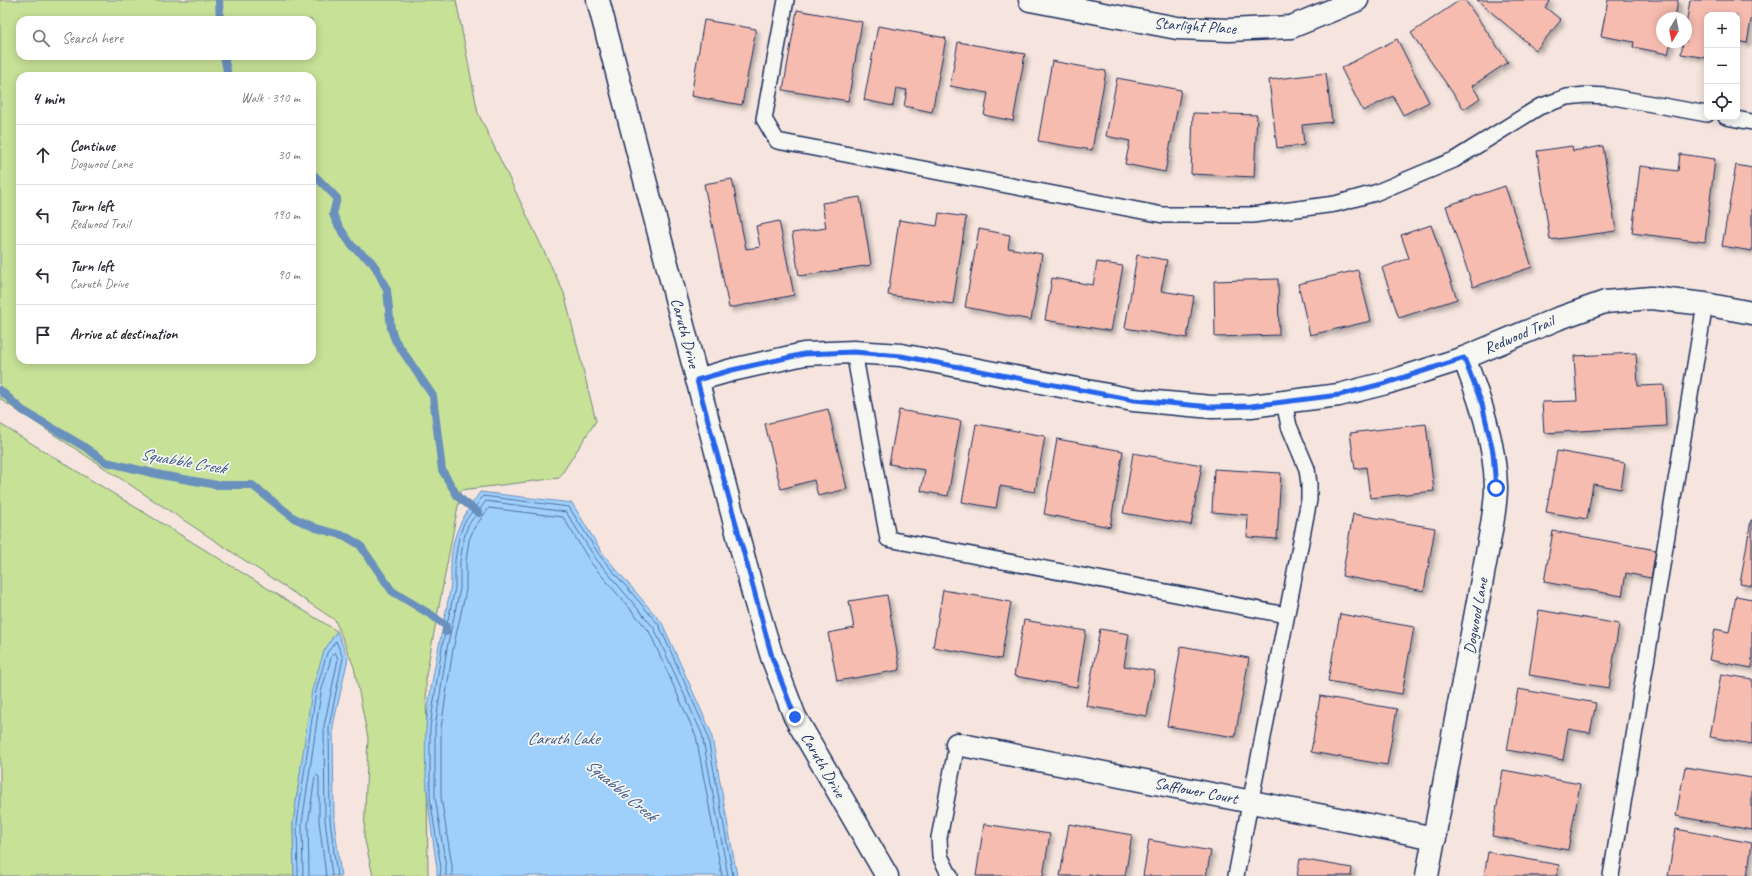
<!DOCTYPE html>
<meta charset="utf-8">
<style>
body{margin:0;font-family:Caveat,sans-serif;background:#f2f2f3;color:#2b2b33}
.controls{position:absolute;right:12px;top:12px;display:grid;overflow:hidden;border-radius:8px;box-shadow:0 2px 10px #0003}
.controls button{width:36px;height:36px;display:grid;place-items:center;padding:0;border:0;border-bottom:1px solid #e1e1e2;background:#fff;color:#2b2b33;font:20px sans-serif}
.compass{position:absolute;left:1656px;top:12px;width:36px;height:36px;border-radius:50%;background:#fff;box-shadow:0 2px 10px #0003;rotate:190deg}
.stop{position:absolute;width:12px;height:12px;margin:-9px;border:3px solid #2563eb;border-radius:50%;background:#fff}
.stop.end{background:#2563eb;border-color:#fff;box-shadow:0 1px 4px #0008}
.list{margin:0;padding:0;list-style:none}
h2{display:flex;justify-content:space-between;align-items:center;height:52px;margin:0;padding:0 16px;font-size:17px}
h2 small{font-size:13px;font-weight:400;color:#7c7c81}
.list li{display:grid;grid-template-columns:26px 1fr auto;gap:12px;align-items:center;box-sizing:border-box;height:60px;padding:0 16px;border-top:1px solid #e1e1e2}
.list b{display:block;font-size:15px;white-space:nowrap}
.list p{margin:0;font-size:13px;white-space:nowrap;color:#7c7c81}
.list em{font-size:13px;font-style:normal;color:#7c7c81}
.icon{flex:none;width:22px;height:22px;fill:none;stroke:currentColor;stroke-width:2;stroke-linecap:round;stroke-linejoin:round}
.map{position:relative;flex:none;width:1752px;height:876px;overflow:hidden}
.search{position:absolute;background:#fff;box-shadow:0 2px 10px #0003;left:16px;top:16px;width:300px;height:44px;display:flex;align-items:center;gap:10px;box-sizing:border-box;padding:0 14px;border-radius:12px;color:#7c7c81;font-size:15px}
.panel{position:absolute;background:#fff;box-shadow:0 2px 10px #0003;left:16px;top:72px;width:300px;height:292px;border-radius:12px}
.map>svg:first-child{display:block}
.green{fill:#c7e197;stroke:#71887a;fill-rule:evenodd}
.water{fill:#9fd0fc;stroke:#6a90bd}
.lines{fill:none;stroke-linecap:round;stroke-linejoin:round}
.shore{stroke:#506f9d;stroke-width:1}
.stream{stroke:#6a90bd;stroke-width:8}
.building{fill:#f6bcaf;stroke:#1b2f5e;filter:url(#shadow)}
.service-casing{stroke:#1b2f5e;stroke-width:18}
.minor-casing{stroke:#1b2f5e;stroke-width:25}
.tertiary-casing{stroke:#1b2f5e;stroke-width:25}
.service{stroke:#f6f6f2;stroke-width:15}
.minor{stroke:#f6f6f2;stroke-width:22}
.tertiary{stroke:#f6f6f2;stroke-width:22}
.route{stroke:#2563eb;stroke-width:5}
.labels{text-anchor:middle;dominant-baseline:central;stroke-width:3.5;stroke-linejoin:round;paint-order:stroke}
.street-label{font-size:16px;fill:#1b2f5e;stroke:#f6f6f2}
.water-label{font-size:17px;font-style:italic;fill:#3c5786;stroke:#f6f6f2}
</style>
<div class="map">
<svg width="1752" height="876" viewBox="0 0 1752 876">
<defs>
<filter id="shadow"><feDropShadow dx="3.5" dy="3.5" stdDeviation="2" flood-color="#0004"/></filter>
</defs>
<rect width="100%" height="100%" fill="#f6e5de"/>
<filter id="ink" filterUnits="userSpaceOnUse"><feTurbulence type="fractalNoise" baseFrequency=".025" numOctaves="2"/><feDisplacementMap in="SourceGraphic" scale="8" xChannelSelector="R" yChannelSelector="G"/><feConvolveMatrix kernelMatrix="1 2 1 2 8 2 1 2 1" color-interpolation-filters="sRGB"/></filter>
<g filter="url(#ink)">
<g class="green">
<path d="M 0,0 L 456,0 L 478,113 L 564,293 L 596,421 L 559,478 L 461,490 L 426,675 L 428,876 L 373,876 L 364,836 L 368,738 L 354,667 L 335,620 L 0,399 ZM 20,20 L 312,20 L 312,56 L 20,56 ZM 20,76 L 312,76 L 312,360 L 20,360 Z"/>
<path d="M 0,424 L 337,631 L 331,640 L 302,761 L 293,823 L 294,876 L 0,876 Z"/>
</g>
<g class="water">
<path d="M 480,492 L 572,503 L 603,554 L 662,623 L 711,732 L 737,876 L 437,876 L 437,868 C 430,821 423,774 426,727 C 430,681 442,635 450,590 C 452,580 450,570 451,560 C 453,530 464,516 480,492 Z"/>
<path d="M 337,631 L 348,658 L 333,726 L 334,820 L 341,876 L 294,876 L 293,823 L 312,690 L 324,651 Z"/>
</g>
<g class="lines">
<g class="shore">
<path d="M 298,876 L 297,823 L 316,691 L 327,653 L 336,641 L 343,658 L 329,726 L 330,820 L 337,876"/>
<path d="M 303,876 L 302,823 L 311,762 L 321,692 L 332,655 L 335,652 L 338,659 L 324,726 L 325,820 L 332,876"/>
<path d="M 309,876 L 308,824 L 315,777 L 317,775 L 319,777 L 319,821 L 326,876"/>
<path d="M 440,876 L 441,868 L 430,798 L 430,727 L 442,647 L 455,588 L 455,560 L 459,537 L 464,523 L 483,496 L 569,507 L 600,556 L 659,625 L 707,733 L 733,876"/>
<path d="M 446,876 L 446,867 L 435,797 L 435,728 L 447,648 L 460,589 L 460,561 L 464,538 L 468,525 L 486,501 L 566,512 L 596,559 L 654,628 L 702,734 L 728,876"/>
<path d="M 452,876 L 452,866 L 441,797 L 441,728 L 453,649 L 466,590 L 466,561 L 469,540 L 474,528 L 489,508 L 563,517 L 591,563 L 649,631 L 696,736 L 722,876"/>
</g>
<g class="stream">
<path d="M 219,0 L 220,20"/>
<path d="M 224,56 L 228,76"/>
<path d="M 312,173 L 337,198 L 333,214 L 338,225 L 352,246 L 371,261 L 376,268 L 387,290 L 391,329 L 395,340 L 433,396 L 442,470 L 458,497 L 479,513"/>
<path d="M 0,390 L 22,410 L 83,446 L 106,462 L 161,475 L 217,485 L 252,485 L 294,518 L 316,528 L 345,536 L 360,545 L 392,591 L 433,616 L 446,626 L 446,632"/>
</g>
</g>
<g class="building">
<path d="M 1460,0 L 1465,0 L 1508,62 L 1472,86 L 1480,98 L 1464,109 L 1411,33 Z"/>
<path d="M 1477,0 L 1551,0 L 1545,7 L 1561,20 L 1536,50 Z"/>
<path d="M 1608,0 L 1678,0 L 1675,18 L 1662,18 L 1662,42 L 1671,42 L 1668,54 L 1633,47 L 1634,42 L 1601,36 Z"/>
<path d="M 1690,0 L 1752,0 L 1752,15 L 1747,43 L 1737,41 L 1737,15 L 1707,15 L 1707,58 L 1681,54 L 1683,42 L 1686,42 L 1686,25 Z"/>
<path d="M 797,10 L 862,22 L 848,101 L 783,90 Z"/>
<path d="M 704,20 L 756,29 L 742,105 L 691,96 Z"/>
<path d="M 878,26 L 946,38 L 932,112 L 904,106 L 907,90 L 896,88 L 893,106 L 864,100 Z"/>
<path d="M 1397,39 L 1429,102 L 1403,115 L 1393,96 L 1363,111 L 1341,68 Z"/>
<path d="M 958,42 L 1025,54 L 1013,121 L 984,115 L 988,93 L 950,86 Z"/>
<path d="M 1052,61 L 1106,71 L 1092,150 L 1038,141 Z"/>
<path d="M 1326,73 L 1332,122 L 1302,125 L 1304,145 L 1277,148 L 1269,80 Z"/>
<path d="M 1117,78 L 1181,90 L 1165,172 L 1125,164 L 1130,141 L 1106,136 Z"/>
<path d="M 1193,113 L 1257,115 L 1254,177 L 1191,174 Z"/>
<path d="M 1572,146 L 1573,151 L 1603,146 L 1616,231 L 1550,240 L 1537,151 Z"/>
<path d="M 1680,154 L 1715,159 L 1705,242 L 1632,233 L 1640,166 L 1678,171 Z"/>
<path d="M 1736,165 L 1752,168 L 1752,251 L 1722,246 Z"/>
<path d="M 732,179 L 746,249 L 760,247 L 756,226 L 779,221 L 794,295 L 729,308 L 704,184 Z"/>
<path d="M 1505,186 L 1532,267 L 1473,287 L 1446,206 Z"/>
<path d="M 860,197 L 871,265 L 799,276 L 792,233 L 826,228 L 822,203 Z"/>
<path d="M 939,213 L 966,217 L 953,304 L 888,295 L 899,220 L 937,226 Z"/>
<path d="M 1431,225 L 1457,299 L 1399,318 L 1382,268 L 1409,258 L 1401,235 Z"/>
<path d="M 979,229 L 1010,235 L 1008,248 L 1042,254 L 1031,320 L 965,307 Z"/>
<path d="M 1137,255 L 1167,260 L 1161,291 L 1194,296 L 1187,338 L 1125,328 Z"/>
<path d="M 1097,262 L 1123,266 L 1111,331 L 1045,320 L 1052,278 L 1093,285 Z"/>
<path d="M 1358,270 L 1371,321 L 1310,335 L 1298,284 Z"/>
<path d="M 1278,279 L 1279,335 L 1215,337 L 1214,281 Z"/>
<path d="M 1636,353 L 1638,386 L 1664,385 L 1666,426 L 1544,433 L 1542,402 L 1577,401 L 1574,356 Z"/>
<path d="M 828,409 L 847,489 L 818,496 L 814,480 L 781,489 L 765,424 Z"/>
<path d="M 899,410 L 961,421 L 948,496 L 921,491 L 925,470 L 889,464 Z"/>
<path d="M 976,424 L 1045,436 L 1035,492 L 1000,486 L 996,508 L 962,502 Z"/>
<path d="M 1426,424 L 1434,491 L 1370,498 L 1366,467 L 1355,469 L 1350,433 Z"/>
<path d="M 1057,439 L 1123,451 L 1110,527 L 1044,514 Z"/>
<path d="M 1557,451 L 1625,463 L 1621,489 L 1593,484 L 1587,519 L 1546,512 Z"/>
<path d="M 1133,453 L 1202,465 L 1191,525 L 1123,513 Z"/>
<path d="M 1214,469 L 1281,473 L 1277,539 L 1247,537 L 1248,515 L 1212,512 Z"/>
<path d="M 1353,514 L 1435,528 L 1424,591 L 1342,576 Z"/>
<path d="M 1751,520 L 1752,520 L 1752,586 L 1740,584 Z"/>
<path d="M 1553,531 L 1656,550 L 1651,578 L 1626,573 L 1622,596 L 1544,582 Z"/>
<path d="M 943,590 L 1011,602 L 1001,659 L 933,647 Z"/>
<path d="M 887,595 L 900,670 L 837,681 L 828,633 L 854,628 L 849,601 Z"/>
<path d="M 1736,596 L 1752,599 L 1752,668 L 1709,660 L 1715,629 L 1729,632 Z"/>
<path d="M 1539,610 L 1619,624 L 1609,688 L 1529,675 Z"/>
<path d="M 1340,614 L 1414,627 L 1402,694 L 1328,681 Z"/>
<path d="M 1024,620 L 1086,631 L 1077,687 L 1014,676 Z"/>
<path d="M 1100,629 L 1129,634 L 1124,666 L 1155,671 L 1147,716 L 1086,706 Z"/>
<path d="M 1181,646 L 1249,658 L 1235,737 L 1167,726 Z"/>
<path d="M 1721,674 L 1752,679 L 1752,744 L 1710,737 Z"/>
<path d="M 1518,689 L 1596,703 L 1590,733 L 1568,729 L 1563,760 L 1507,750 Z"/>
<path d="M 1320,696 L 1397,709 L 1387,765 L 1311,752 Z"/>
<path d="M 1685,767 L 1752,778 L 1752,830 L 1676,816 Z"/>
<path d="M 1503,770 L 1580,784 L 1568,850 L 1492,836 Z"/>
<path d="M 984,824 L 1050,834 L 1043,876 L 976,876 Z"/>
<path d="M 1069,824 L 1132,835 L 1125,876 L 1101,876 L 1089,874 L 1089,876 L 1060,876 Z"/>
<path d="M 1676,829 L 1752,843 L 1747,876 L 1668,876 Z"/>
<path d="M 1149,840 L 1211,851 L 1206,876 L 1143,876 Z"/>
<path d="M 1488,852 L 1559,865 L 1557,876 L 1484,876 Z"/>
<path d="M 1300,859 L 1352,868 L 1351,876 L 1297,876 Z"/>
</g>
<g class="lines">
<g class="service-casing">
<g id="service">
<path d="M 786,0 L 764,119 L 777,141 L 1163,215 L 1252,215 L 1335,204 L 1375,193 L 1454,160 L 1539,107 L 1567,97 L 1586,95 L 1608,96 L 1707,114"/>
<path d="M 1726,117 L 1752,122"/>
<path d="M 854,352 L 888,539 L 1286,615"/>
<path d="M 950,876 L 940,856 L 939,838 L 957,744"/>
<path d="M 1236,876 L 1309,500 L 1309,484 L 1307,469 L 1289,426 L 1284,402"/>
<path d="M 1611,876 L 1705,304"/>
</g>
</g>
<g class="minor-casing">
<g id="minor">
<path d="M 1030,0 L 1177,28 L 1229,30 L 1291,27 L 1357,0"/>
<path d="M 697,380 L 732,370 L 804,354 L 854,352 L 901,355 L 1133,400 L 1212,407 L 1251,406 L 1339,395 L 1386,383 L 1464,358 L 1557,319 L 1605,302 L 1651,298 L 1705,304 L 1752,313"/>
<path d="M 957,744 L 1435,838"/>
<path d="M 1427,876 L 1489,542 C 1492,524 1496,505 1496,487 C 1495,442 1480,400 1464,358"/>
</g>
</g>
<g class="tertiary-casing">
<path id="tertiary" d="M 598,0 L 754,597 L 772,657 L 795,717 L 887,876"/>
</g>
<use href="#service" class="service"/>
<use href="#minor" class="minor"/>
<use href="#tertiary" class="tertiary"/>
</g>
</g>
<g class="lines" filter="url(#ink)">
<path class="route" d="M 795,717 L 772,657 L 697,380 L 732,370 L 804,354 L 854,352 L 901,356 L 1134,400 L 1212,407 L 1251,406 L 1339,395 L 1386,383 L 1464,358 L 1482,404 L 1493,452 L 1496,488"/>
</g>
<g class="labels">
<g class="street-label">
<text transform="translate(1195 26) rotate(4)">Starlight Place</text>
<text transform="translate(685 333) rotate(75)">Caruth Drive</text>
<text transform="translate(1519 335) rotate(-23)">Redwood Trail</text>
<text transform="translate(1476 616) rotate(-80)">Dogwood Lane</text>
<text transform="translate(823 765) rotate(60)">Caruth Drive</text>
<text transform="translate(1196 791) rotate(11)">Safflower Court</text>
</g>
<g class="water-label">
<text transform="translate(183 461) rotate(10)">Squabble Creek</text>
<text x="563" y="738">Caruth Lake</text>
<text transform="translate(621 790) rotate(40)">Squabble Creek</text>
</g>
</g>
</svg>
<div class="controls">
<button>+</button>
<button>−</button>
<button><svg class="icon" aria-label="locate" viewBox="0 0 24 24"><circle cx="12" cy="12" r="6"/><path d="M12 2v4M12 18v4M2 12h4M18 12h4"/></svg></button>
</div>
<svg class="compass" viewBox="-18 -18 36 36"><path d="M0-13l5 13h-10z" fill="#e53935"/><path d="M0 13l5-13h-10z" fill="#7c7c81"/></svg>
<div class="stop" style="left:1496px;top:488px"></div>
<div class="stop end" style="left:795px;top:717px"></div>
<div class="search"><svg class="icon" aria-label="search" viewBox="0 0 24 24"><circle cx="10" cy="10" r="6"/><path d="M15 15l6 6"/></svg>Search here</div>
<section class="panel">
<h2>4 min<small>Walk · 310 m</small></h2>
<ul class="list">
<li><svg class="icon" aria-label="ahead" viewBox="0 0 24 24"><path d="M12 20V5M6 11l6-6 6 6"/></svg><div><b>Continue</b><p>Dogwood Lane</p></div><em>30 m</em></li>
<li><svg class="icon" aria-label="left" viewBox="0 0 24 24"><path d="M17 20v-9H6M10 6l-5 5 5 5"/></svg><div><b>Turn left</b><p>Redwood Trail</p></div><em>190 m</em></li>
<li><svg class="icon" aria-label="left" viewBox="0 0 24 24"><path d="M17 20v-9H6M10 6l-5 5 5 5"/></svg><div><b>Turn left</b><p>Caruth Drive</p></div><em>90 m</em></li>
<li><svg class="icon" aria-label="arrive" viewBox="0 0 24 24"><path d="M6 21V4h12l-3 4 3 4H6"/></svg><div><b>Arrive at destination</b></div></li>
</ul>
</section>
</div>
